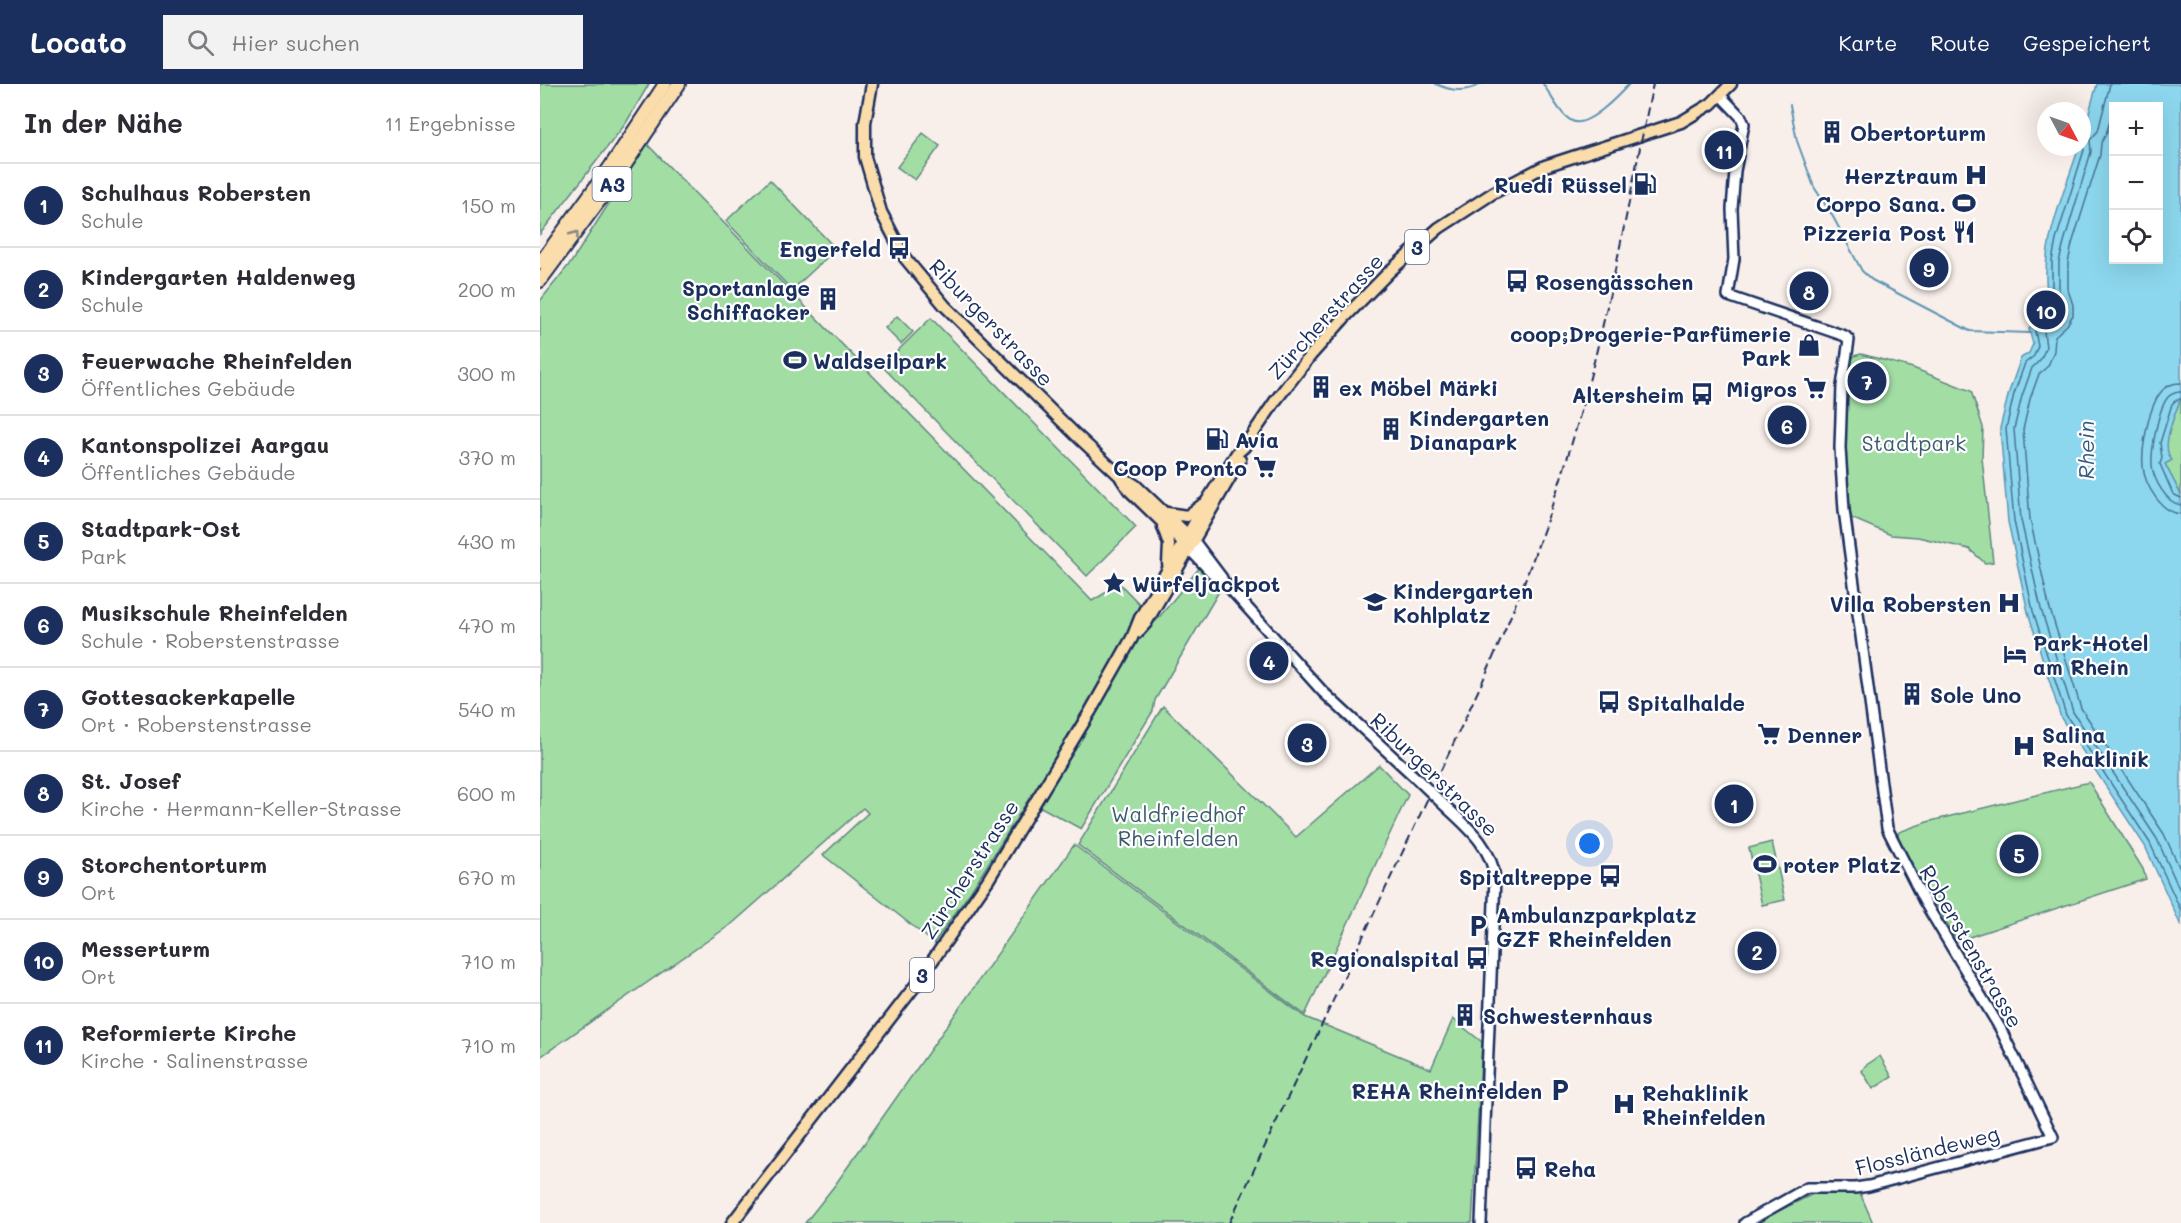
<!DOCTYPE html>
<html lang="de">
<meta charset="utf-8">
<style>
body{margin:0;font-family:Mali,sans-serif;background:#f2f2f3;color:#2b2b33}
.controls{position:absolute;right:18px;top:18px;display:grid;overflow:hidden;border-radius:0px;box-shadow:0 6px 24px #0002}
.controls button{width:54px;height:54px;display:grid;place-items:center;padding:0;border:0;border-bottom:2px solid #e1e1e2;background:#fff;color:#2b2b33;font:30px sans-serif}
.compass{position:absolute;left:1497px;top:18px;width:54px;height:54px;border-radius:50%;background:#fff;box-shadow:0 6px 24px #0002;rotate:131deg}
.you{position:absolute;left:1050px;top:760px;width:21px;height:21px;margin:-15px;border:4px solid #fff;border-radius:50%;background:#1a73e8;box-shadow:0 0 0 9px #1a73e833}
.badge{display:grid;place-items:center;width:39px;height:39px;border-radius:50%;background:#1b2f5e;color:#fff;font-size:20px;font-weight:700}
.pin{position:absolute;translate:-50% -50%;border:3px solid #fff;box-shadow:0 2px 6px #0006}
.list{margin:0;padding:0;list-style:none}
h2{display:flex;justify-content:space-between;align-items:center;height:78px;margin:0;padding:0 24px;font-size:26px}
h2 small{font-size:20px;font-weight:400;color:#7c7c81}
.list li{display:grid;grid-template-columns:39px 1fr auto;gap:18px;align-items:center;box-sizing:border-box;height:84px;padding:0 24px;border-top:2px solid #e1e1e2}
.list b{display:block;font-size:22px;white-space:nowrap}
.list p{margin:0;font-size:20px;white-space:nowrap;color:#7c7c81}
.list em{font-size:20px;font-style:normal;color:#7c7c81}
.icon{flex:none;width:33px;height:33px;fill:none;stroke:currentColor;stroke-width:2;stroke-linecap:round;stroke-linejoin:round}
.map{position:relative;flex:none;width:1641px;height:1139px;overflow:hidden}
header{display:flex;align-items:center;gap:36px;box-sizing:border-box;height:84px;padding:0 30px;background:#1b2f5e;color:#fff}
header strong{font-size:28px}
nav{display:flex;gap:33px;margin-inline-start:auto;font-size:21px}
.search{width:420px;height:54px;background:#f2f2f3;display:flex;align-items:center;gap:15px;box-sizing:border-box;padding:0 21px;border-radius:0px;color:#7c7c81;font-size:22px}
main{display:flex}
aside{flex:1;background:#fff}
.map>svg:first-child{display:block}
.green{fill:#a2dea4;stroke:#5e8681;stroke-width:1.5}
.water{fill:#8cd7ed;stroke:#5f94b4;stroke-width:1.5;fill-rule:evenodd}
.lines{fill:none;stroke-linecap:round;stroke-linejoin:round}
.shore{stroke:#487297;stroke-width:1.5}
.stream{stroke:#5f94b4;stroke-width:2}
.minor-casing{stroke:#1b2f5e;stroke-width:14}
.major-casing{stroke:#1b2f5e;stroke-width:15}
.highway-casing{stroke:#1b2f5e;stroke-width:16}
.minor{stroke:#fff;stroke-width:9}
.major{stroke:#faddab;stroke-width:10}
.highway{stroke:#faddab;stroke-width:12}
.rail{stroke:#1b2f5e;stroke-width:2;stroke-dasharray:9 4.5;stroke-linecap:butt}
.minor-bridge-casing{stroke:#1b2f5e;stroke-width:14;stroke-linecap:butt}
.minor-bridge{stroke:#fff;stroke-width:9}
.oneway{stroke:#8a8684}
.labels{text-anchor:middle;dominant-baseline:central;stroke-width:4.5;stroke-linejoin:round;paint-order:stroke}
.shield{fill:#fff;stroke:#5f6d8e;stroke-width:1.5}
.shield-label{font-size:20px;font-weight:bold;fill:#1b2f5e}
.poi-label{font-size:21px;font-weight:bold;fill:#1b2f5e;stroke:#fff;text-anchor:start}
.street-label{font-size:21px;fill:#1b2f5e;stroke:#fff}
.park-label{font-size:21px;fill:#3d5b70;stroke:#fff}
.water-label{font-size:22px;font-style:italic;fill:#375982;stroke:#fff}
</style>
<header>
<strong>Locato</strong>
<div class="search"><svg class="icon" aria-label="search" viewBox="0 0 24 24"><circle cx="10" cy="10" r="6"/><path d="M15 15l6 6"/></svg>Hier suchen</div>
<nav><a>Karte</a><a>Route</a><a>Gespeichert</a></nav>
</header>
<main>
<aside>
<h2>In der Nähe<small>11 Ergebnisse</small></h2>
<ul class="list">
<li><span class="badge">1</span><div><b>Schulhaus Robersten</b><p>Schule</p></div><em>150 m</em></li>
<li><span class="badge">2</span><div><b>Kindergarten Haldenweg</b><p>Schule</p></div><em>200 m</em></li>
<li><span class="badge">3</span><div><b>Feuerwache Rheinfelden</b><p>Öffentliches Gebäude</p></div><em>300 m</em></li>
<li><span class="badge">4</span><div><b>Kantonspolizei Aargau</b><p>Öffentliches Gebäude</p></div><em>370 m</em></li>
<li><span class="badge">5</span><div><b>Stadtpark-Ost</b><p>Park</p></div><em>430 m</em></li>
<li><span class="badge">6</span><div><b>Musikschule Rheinfelden</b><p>Schule · Roberstenstrasse</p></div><em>470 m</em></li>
<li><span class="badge">7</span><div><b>Gottesackerkapelle</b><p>Ort · Roberstenstrasse</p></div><em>540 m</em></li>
<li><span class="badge">8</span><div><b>St. Josef</b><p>Kirche · Hermann-Keller-Strasse</p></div><em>600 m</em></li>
<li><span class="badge">9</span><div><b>Storchentorturm</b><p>Ort</p></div><em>670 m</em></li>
<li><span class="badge">10</span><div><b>Messerturm</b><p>Ort</p></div><em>710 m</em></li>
<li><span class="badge">11</span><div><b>Reformierte Kirche</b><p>Kirche · Salinenstrasse</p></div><em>710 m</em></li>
</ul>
</aside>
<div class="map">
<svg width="1641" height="1139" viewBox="0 0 1641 1139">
<rect width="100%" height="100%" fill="#f9efea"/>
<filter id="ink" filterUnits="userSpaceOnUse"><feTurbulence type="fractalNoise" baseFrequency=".0167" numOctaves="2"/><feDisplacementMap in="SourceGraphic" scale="12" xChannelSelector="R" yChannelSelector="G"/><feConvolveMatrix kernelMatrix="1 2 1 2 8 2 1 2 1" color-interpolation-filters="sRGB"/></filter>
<g filter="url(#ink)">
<g class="green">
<path d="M 0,0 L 109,0 L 86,39 L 0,150 Z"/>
<path d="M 383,49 L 400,62 L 375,96 L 357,83 Z"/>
<path d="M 107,60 L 552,517 L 580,500 L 616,537 L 660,483 L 681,504 L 615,616 L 613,627 L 541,745 L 488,716 L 431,807 L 394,859 L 283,771 L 328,729 L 323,724 L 193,839 L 0,973 L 0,217 L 32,177 Z"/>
<path d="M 230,96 L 296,165 L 252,206 L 186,137 Z"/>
<path d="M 357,232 L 373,248 L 361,260 L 345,244 Z"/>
<path d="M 391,234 L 596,443 L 547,492 L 342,282 Z"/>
<path d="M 1321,270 L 1373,284 L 1431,307 L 1443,343 L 1442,374 L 1453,478 L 1445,479 L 1429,465 L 1378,453 L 1351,451 L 1309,433 C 1307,394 1293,304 1314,272 Z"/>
<path d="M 1641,313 L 1641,411 L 1625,380 L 1631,376 C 1619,362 1636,329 1641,313 Z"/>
<path d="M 623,622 L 756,753 L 839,681 L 868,711 L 765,931 L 538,761 Z"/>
<path d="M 1549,698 L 1603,785 L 1606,795 L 1417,857 L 1356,755 L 1359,748 L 1387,738 Z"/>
<path d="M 1232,758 L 1245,816 L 1222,821 L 1209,764 Z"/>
<path d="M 534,761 L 765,933 L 891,985 L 913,935 L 942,958 L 932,1139 L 265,1139 L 295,1101 Z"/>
<path d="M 1340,972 L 1352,993 L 1333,1005 L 1322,987 L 1325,982 Z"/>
<path d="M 1275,1109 L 1320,1109 L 1333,1139 L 1214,1139 Z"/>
</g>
<path class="water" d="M 1557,0 L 1641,0 L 1641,313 C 1636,329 1619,363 1632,376 L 1625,380 L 1641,411 L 1641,842 L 1605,762 L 1521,634 L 1488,528 L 1468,438 L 1460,344 L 1469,308 L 1481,274 L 1489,269 L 1493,260 L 1489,245 L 1496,232 L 1505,231 L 1511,225 C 1494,173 1523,113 1539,63 L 1542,63 L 1542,53 ZM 1574,22 L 1618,22 L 1618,176 L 1574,176 Z"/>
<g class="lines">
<g class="shore">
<path d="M 1570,0 L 1558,47 L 1550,56 L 1551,68 L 1524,158 L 1519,178 L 1519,207 L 1524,228 L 1515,241 L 1504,247 L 1506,264 L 1500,276 L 1492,284 L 1482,312 L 1474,345 L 1481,436 L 1501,525 L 1533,628 L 1617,755 L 1641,809"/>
<path d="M 1574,24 L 1566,50 L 1561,59 L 1560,71 L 1532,160 L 1528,179 L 1528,206 L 1533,221 L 1533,231 L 1527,241 L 1515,252 L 1514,267 L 1508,282 L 1499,290 L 1490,315 L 1483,346 L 1490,435 L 1509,522 L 1541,624 L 1624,750 L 1641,787"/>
<path d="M 1542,59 L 1544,66 L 1516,156 L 1512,177 L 1512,208 L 1517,227 L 1509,236 L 1500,238 L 1495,247 L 1498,262 L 1494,272 L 1485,279 L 1474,310 L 1466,345 L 1474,437 L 1493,527 L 1526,631 L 1610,759 L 1641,827"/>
<path d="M 1641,299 C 1633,299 1626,301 1621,308 C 1609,322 1601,365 1603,383 C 1605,401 1621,429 1641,430"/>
<path d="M 1641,308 C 1636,308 1632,309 1628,313 C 1618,325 1611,366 1612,381 C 1613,395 1627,420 1641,421"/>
<path d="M 1641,315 L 1636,316 L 1632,320 L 1620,359 L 1622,374 L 1620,380 L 1633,410 L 1641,414"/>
</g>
<g class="stream">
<path d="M 896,0 C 911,7 925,9 941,0"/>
<path d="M 1003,0 C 1011,11 1020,31 1032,37 C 1047,45 1080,10 1089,0"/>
<path d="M 1250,21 L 1257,57 L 1274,103 L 1292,131 L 1322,187 L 1332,196 L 1430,247 L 1490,249"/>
</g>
<g class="minor-casing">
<g id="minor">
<path d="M 1181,12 L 1201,33 L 1204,40 L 1195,87 L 1192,125 L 1194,175 L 1188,212 L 1305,252 L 1309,256 L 1302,302 L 1300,364 L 1304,426 L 1347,744 L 1384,817 L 1460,944 L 1513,1053 L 1329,1102 L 1315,1104 L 1267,1104 L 1205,1139"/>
<path d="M 654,457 L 682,494"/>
<path d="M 649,465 L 671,488 L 685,499 L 783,608 L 877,695"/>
<path d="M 902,719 C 925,741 951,760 955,794 L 941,1139"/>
</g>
</g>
<g class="major-casing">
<g id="major">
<path d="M 332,0 L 325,39 L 325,73 L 341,128 L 365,174 L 405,222 L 535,350 L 579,391 L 595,401 L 654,457"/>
<path d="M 581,394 L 589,406 L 649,464"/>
<path d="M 627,429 L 647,432 L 662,421"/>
<path d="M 623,443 L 629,460 L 628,480"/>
<path d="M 598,548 L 606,539 L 700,376"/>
<path d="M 192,1139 L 375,902 L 448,796 L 550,628 L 592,554 L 600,534 L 667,417 L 697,369 L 704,363 L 736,316 L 771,271 L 806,232 L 850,187 L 899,144 L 953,109 L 1005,82 L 1141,38 L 1171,20 L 1191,0"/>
</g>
</g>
<g class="highway-casing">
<g id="highway">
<path d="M 0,179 L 70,83 L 125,0"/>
<path d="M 0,197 L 79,90 L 139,0"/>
</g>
</g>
<use href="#minor" class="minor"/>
<use href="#major" class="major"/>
<use href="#highway" class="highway"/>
<path class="rail" d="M 689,1139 L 945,592 C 987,498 1022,401 1048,301 C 1074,202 1092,100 1113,0"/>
<g class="minor-bridge-casing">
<path id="minor-bridge" d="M 877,695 L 902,719"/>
</g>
<use href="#minor-bridge" class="minor-bridge"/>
</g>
<defs><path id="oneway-chevron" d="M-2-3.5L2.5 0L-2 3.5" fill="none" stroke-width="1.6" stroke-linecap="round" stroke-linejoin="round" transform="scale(1.5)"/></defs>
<use class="oneway" href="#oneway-chevron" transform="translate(35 151) rotate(-53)"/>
</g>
<defs>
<g id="building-bare" transform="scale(1.8)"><path d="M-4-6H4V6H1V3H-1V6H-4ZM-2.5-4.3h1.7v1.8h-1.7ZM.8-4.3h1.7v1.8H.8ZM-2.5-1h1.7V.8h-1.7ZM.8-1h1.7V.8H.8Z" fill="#1b2f5e" stroke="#fff" stroke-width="2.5" paint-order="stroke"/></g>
<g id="hospital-bare" transform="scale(1.8)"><path d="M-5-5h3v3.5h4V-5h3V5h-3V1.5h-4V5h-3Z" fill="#1b2f5e" stroke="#fff" stroke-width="2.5" paint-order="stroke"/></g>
<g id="fuel-bare" transform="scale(1.8)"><path d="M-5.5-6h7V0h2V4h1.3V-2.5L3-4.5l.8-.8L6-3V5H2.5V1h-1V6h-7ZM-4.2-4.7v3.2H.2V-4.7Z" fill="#1b2f5e" stroke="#fff" stroke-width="2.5" paint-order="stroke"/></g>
<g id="stadium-bare" transform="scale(1.8)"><path d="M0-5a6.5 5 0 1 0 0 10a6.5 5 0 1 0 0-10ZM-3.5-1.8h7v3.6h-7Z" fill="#1b2f5e" stroke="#fff" stroke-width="2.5" paint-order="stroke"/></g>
<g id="restaurant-bare" transform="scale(1.8)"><path d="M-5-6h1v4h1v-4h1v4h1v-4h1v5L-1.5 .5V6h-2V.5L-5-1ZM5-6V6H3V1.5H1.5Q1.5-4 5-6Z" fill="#1b2f5e" stroke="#fff" stroke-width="2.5" paint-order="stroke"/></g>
<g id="bus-bare" transform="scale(1.8)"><path d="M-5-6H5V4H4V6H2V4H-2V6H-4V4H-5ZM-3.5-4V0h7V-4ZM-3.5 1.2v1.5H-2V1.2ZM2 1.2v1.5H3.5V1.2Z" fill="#1b2f5e" stroke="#fff" stroke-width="2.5" paint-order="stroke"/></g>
<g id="shop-bare" transform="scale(1.8)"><path d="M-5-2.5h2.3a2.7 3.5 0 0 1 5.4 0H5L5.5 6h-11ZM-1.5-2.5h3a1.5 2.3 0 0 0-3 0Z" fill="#1b2f5e" stroke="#fff" stroke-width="2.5" paint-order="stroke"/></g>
<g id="supermarket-bare" transform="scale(1.8)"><path d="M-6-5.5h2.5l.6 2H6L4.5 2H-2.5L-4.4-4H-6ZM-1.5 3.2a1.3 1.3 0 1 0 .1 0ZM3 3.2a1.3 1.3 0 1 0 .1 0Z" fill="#1b2f5e" stroke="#fff" stroke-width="2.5" paint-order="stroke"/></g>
<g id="sight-bare" transform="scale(1.8)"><path d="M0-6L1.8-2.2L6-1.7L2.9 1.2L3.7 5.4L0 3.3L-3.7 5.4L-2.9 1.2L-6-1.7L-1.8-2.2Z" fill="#1b2f5e" stroke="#fff" stroke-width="2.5" paint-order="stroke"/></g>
<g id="school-bare" transform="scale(1.8)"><path d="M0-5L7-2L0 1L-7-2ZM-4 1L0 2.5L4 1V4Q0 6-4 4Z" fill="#1b2f5e" stroke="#fff" stroke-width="2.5" paint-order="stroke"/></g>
<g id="hotel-bare" transform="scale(1.8)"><path d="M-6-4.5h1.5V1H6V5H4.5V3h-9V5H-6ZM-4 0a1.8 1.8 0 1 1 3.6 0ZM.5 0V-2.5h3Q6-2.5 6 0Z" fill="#1b2f5e" stroke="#fff" stroke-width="2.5" paint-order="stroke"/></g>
<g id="parking-bare" transform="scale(1.8)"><path d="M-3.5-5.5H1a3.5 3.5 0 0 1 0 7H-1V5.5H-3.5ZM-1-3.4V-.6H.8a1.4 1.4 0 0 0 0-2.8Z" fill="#1b2f5e" stroke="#fff" stroke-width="2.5" paint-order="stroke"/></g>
</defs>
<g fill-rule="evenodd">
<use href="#building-bare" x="1292" y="48"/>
<use href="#hospital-bare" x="1436" y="91"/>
<use href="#fuel-bare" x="1105" y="100"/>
<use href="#stadium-bare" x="1424" y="119"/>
<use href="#restaurant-bare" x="1424" y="148"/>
<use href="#bus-bare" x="359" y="164"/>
<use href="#bus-bare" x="977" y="197"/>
<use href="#building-bare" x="288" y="215"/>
<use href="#shop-bare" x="1269" y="261"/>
<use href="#stadium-bare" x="255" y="276"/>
<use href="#building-bare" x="781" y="303"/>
<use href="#supermarket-bare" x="1275" y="304"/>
<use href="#bus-bare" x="1162" y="310"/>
<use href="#building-bare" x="851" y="345"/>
<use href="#fuel-bare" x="677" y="355"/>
<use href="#supermarket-bare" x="725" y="383"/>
<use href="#sight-bare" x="574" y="499"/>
<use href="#school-bare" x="835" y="518"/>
<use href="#hospital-bare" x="1469" y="519"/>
<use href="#hotel-bare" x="1475" y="570"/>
<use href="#building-bare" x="1372" y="610"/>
<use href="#bus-bare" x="1069" y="618"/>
<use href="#supermarket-bare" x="1229" y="650"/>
<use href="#hospital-bare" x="1484" y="662"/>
<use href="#stadium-bare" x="1225" y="780"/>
<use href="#bus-bare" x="1070" y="792"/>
<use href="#parking-bare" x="938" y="842"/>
<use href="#bus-bare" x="937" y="874"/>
<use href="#building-bare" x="925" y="931"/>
<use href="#parking-bare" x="1020" y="1006"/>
<use href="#hospital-bare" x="1084" y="1020"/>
<use href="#bus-bare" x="986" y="1084"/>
</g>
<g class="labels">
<g class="shield">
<rect x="52.5" y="83" width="39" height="34" rx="4.5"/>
<rect x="865" y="146" width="24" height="34" rx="4.5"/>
<rect x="370" y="874" width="24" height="34" rx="4.5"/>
</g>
<g class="shield-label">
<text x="72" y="100">A3</text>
<text x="877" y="163">3</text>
<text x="382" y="891">3</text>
</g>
<g class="poi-label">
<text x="1310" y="48">Obertorturm</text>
<text x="1418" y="91" text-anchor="end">Herztraum</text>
<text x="1087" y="100" text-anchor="end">Ruedi Rüssel</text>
<text x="1406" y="119" text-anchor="end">Corpo Sana.</text>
<text x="1406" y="148" text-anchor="end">Pizzeria Post</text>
<text x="341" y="164" text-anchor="end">Engerfeld</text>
<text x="995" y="197">Rosengässchen</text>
<text x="270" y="203" text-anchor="end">Sportanlage<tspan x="270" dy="24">Schiffacker</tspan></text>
<text x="1251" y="249" text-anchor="end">coop;Drogerie-Parfümerie<tspan x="1251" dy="24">Park</tspan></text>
<text x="273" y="276">Waldseilpark</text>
<text x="799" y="303">ex Möbel Märki</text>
<text x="1257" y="304" text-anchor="end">Migros</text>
<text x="1144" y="310" text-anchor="end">Altersheim</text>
<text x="869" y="333">Kindergarten<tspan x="869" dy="24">Dianapark</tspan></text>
<text x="695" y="355">Avia</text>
<text x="707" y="383" text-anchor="end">Coop Pronto</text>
<text x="592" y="499">Würfeljackpot</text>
<text x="853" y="506">Kindergarten<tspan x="853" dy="24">Kohlplatz</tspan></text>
<text x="1451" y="519" text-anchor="end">Villa Robersten</text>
<text x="1493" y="558">Park-Hotel<tspan x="1493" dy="24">am Rhein</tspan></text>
<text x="1390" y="610">Sole Uno</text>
<text x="1087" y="618">Spitalhalde</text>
<text x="1247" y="650">Denner</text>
<text x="1502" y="650">Salina<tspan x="1502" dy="24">Rehaklinik</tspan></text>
<text x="1243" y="780">roter Platz</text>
<text x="1052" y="792" text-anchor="end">Spitaltreppe</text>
<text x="956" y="830">Ambulanzparkplatz<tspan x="956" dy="24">GZF Rheinfelden</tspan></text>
<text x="919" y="874" text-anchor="end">Regionalspital</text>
<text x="943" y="931">Schwesternhaus</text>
<text x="1002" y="1006" text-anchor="end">REHA Rheinfelden</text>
<text x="1102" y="1008">Rehaklinik<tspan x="1102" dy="24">Rheinfelden</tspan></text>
<text x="1004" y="1084">Reha</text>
</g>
<g class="street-label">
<text transform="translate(785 232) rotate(-48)">Zürcherstrasse</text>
<text transform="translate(452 238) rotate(46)">Riburgerstrasse</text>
<text transform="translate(895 690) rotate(44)">Riburgerstrasse</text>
<text transform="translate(429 785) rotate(-57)">Zürcherstrasse</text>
<text transform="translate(1432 862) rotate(60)">Roberstenstrasse</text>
<text transform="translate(1387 1066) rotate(-14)">Flossländeweg</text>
</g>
<g class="park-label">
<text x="1374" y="358">Stadtpark</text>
<text x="638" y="729">Waldfriedhof<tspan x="638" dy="24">Rheinfelden</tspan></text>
</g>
<g class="water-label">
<text transform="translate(1545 366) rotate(-90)">Rhein</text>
</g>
</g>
</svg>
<div class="controls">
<button>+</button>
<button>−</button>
<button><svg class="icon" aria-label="locate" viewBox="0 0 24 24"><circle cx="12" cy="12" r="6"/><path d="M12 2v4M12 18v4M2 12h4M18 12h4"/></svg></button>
</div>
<svg class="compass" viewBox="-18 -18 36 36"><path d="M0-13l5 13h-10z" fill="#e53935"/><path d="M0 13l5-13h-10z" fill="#7c7c81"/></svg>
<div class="you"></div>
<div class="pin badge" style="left:1194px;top:720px">1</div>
<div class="pin badge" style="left:1217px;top:867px">2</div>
<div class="pin badge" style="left:767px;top:659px">3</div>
<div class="pin badge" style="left:729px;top:577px">4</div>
<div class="pin badge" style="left:1479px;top:770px">5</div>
<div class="pin badge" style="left:1247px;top:341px">6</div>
<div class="pin badge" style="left:1327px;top:297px">7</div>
<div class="pin badge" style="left:1269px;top:207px">8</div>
<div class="pin badge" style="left:1389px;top:184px">9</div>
<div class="pin badge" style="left:1506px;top:226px">10</div>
<div class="pin badge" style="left:1184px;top:66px">11</div>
</div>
</main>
